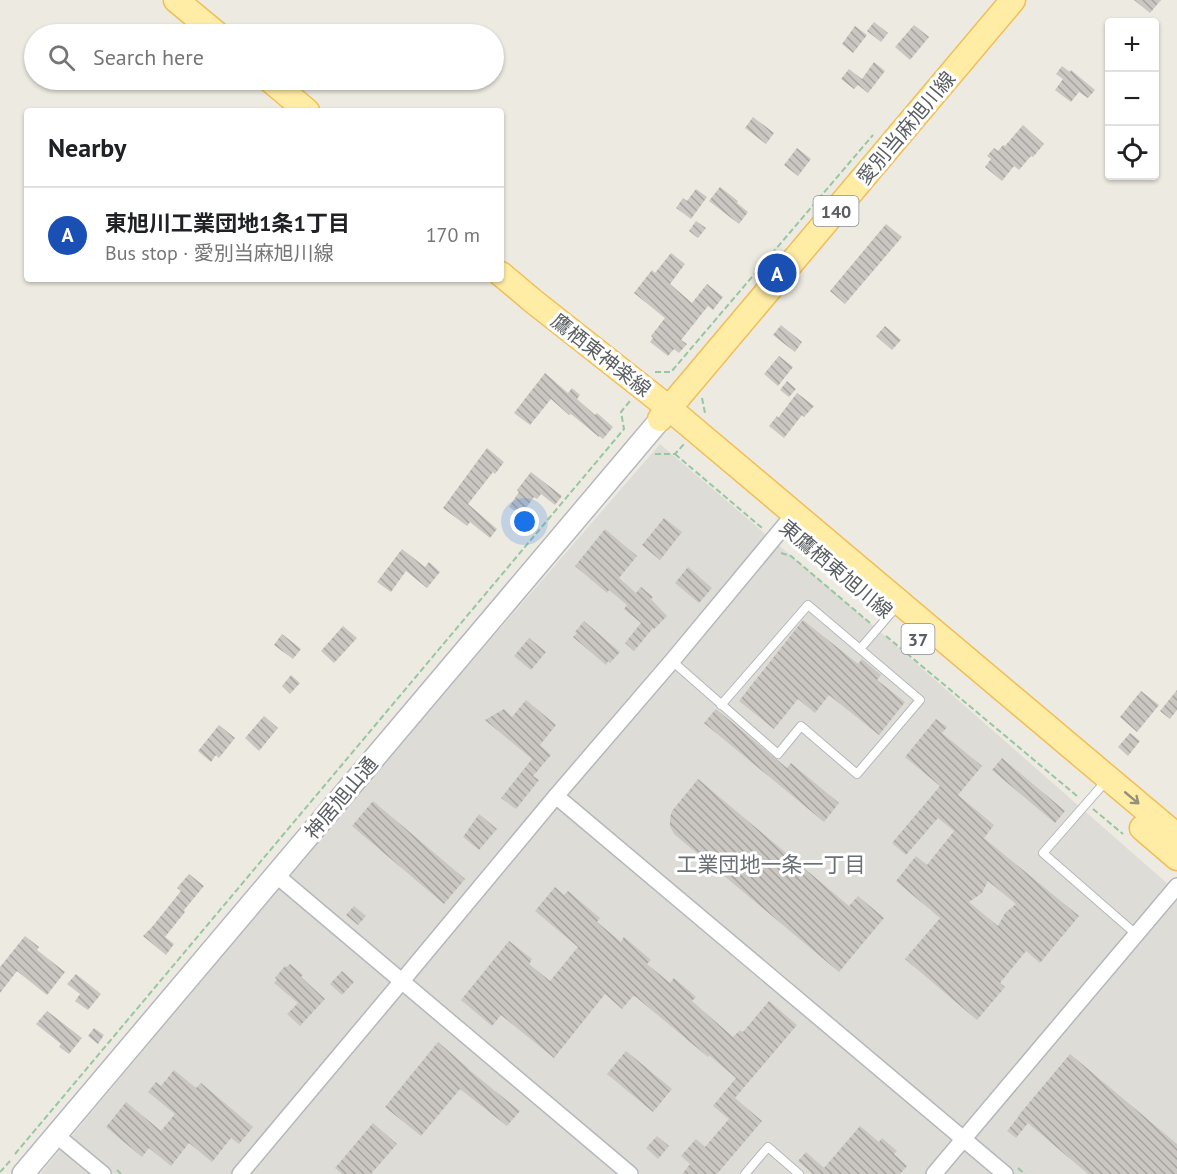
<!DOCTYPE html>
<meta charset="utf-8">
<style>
body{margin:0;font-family:"PT Sans","Noto Sans JP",sans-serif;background:#f2f2f2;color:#202124}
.controls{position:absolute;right:18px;top:18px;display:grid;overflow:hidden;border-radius:6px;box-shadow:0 2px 4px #0004}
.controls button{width:54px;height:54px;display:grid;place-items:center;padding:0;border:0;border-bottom:2px solid #e0e0e0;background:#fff;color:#202124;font:30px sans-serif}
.you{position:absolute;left:525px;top:522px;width:21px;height:21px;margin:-15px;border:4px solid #fff;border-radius:50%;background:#1a73e8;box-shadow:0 0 0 9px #1a73e833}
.badge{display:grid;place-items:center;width:39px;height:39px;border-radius:50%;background:#e8322c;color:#fff;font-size:20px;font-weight:700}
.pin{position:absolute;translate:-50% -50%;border:3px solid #fff;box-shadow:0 2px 6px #0006}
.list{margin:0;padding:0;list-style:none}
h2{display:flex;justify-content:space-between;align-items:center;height:78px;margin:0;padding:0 24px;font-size:26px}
h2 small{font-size:20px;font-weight:400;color:#757577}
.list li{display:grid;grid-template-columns:39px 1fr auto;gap:18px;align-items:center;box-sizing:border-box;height:96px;padding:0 24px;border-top:2px solid #e0e0e0}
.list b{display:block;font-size:22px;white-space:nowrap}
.list p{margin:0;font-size:20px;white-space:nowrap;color:#757577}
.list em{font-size:20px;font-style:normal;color:#757577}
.icon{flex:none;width:33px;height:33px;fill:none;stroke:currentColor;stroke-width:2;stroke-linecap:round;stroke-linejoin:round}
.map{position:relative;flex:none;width:1177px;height:1174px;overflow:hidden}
.search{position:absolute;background:#fff;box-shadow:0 2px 4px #0004;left:24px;top:24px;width:480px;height:66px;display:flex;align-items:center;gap:15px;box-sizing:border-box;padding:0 21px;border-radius:33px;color:#757577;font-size:22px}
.panel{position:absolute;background:#fff;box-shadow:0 2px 4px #0004;left:24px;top:108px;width:480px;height:174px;border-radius:6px}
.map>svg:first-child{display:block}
.industrial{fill:#dedcd6}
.building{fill:url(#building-back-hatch);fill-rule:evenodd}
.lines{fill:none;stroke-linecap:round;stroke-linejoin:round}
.service-casing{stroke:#b4b8bc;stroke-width:10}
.minor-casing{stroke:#b4b8bc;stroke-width:18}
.secondary-casing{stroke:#b5b9be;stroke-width:24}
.primary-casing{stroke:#f1be57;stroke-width:27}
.path{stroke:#97c6a2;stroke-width:2;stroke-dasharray:6 3;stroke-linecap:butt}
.service{stroke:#fff;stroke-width:8}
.minor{stroke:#fff;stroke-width:15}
.secondary{stroke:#fff;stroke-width:21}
.primary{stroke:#ffeca5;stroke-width:24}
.oneway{stroke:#949079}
.labels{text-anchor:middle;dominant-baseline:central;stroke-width:6;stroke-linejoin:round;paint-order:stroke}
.shield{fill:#fff;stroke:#8c8e91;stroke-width:1.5}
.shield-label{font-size:18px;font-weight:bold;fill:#5a5e62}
.street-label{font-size:20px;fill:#5a5e62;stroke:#fff}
.neighbourhood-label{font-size:21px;fill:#6b7074;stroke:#fff}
</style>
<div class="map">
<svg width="1177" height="1174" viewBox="0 0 1177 1174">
<defs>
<pattern id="building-back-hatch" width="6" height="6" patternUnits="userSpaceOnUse" patternTransform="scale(1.5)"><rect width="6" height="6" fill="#cac6c1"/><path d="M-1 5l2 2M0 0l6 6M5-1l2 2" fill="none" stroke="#a7a4a0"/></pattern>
</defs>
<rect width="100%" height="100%" fill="#edeae1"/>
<path class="industrial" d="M 660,444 L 877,629 L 1177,892 L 1177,1174 L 40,1174 L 374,774 Z"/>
<g class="building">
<path d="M 1134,0 L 1161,0 L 1150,13 Z"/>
<path d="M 874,22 L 888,33 L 881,42 L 867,31 Z"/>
<path d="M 914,25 L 929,37 L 910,60 L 895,47 Z"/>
<path d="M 855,26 L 867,35 L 853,53 L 842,44 Z"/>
<path d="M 874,62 L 885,71 L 868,93 L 858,85 L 854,89 L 841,79 L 849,69 L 862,79 Z"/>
<path d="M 1062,66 L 1070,72 L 1071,70 L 1095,90 L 1088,98 L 1079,92 L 1071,102 L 1055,90 L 1063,79 L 1056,74 Z"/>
<path d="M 753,117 L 774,133 L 766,144 L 745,128 Z"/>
<path d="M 1023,125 L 1044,144 L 1033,157 L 1031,156 L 1019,170 L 1014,166 L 1002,181 L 985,167 L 991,159 L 987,156 L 994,148 L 998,151 L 1003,145 L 1005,146 Z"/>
<path d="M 797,148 L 811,159 L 798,176 L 784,165 Z"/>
<path d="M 720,187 L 738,201 L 737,203 L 748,212 L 739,224 L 709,201 Z"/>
<path d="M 696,189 L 707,197 L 691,219 L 676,208 L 683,198 L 687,201 Z"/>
<path d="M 696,221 L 706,228 L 698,238 L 689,231 Z"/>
<path d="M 886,224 L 902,237 L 845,304 L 830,291 Z"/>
<path d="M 671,253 L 685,264 L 670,284 L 692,303 L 707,284 L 723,297 L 713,310 L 708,306 L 681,340 L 687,344 L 679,353 L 674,349 L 668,356 L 650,342 L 653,338 L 651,336 L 665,318 L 634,293 L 652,270 L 655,273 Z"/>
<path d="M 781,325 L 802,342 L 795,352 L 773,335 Z"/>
<path d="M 885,326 L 901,340 L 892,350 L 876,336 Z"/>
<path d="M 779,356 L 793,367 L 778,386 L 764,374 Z"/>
<path d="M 545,373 L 568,393 L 572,388 L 580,395 L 577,399 L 595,415 L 597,413 L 613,427 L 603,439 L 599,436 L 599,437 L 571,414 L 569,415 L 551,399 L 530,425 L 514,413 Z"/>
<path d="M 787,381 L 796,389 L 789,397 L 780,390 Z"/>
<path d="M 797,393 L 814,406 L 804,417 L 802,415 L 784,438 L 769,426 L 777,416 L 778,418 Z"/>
<path d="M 487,448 L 504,462 L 495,474 L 493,472 L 468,504 L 497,529 L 490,538 L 470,522 L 467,526 L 443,508 Z"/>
<path d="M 531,472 L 562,496 L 555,505 L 541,494 L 537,499 L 534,497 L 521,515 L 509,507 L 519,492 L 517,490 Z"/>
<path d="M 664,518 L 682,532 L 660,560 L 642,545 Z"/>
<path d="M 605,529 L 637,556 L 619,578 L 636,593 L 641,587 L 653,597 L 651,599 L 667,616 L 654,629 L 653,628 L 634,651 L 625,643 L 641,623 L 624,609 L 627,605 L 609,590 L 607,593 L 575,566 Z"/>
<path d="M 402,549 L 425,567 L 429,562 L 440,572 L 427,588 L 406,571 L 391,592 L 377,582 Z"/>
<path d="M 688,567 L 712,588 L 699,603 L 675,583 Z"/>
<path d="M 803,620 L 858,664 L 862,659 L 881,675 L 877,680 L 905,702 L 879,735 L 829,695 L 815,713 L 798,699 L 774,729 L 739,701 Z"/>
<path d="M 584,621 L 620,652 L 610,663 L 608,661 L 606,665 L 573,637 L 577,633 L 575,632 Z"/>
<path d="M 343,626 L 357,638 L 334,663 L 321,651 Z"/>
<path d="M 282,634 L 301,649 L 293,659 L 274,645 Z"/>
<path d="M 529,638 L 546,652 L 531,670 L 514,656 Z"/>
<path d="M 291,675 L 300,683 L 290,694 L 282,686 Z"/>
<path d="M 1177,690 L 1177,710 L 1170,719 L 1160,711 Z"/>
<path d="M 1141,691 L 1159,705 L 1137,732 L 1120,717 Z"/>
<path d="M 526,700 L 556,725 L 540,745 L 551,755 L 533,776 L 539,780 L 516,809 L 501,798 L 532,759 L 485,720 L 504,709 L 512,717 Z"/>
<path d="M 716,709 L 787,768 L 791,763 L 839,803 L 824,822 L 704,723 Z"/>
<path d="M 264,716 L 278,728 L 259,751 L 245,738 Z"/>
<path d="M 936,719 L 947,727 L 942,733 L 982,766 L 958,795 L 994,825 L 984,838 L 1079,916 L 1040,963 L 1026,951 L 1000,983 L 1005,987 L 977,1020 L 905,959 L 940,918 L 896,881 L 916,856 L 927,865 L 954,831 L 938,818 L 906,855 L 892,843 L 940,786 L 905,757 ZM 988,881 L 1016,904 L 1005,913 L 998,926 L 969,902 L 982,893 Z"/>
<path d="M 219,725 L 235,738 L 219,758 L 216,755 L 211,762 L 198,751 Z"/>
<path d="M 1130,733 L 1140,741 L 1128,756 L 1118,747 Z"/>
<path d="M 1002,758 L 1065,811 L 1055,823 L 992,770 Z"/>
<path d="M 698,779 L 849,906 L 858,896 L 884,918 L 839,972 L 674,834 L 670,826 L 670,818 L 672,811 Z"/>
<path d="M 373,801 L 465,879 L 444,904 L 352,826 Z"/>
<path d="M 479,814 L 497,829 L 479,850 L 463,837 Z"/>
<path d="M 189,874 L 204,886 L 184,910 L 185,912 L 165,937 L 174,944 L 166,955 L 143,936 L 152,927 L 181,891 L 177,888 Z"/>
<path d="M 555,887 L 564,895 L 568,891 L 600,918 L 597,922 L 621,942 L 624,937 L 651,960 L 647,964 L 670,983 L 674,978 L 696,997 L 692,1001 L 733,1037 L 740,1030 L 743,1032 L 769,1001 L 797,1025 L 735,1098 L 762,1121 L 717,1174 L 682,1174 L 690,1164 L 681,1156 L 696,1139 L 705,1147 L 729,1119 L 713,1106 L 736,1078 L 709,1055 L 708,1057 L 636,997 L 633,996 L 622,1009 L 605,994 L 554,1058 L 501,1015 L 492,1026 L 461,1000 L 509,941 L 532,959 L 529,964 L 550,981 L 578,947 L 535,911 Z"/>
<path d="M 354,906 L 366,916 L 358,925 L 346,915 Z"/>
<path d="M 25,936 L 39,947 L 37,950 L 65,972 L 47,995 L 17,971 L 0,993 L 0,967 Z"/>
<path d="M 290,964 L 303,975 L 301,977 L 325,999 L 300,1026 L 287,1014 L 298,1003 L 274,983 L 277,979 L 275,978 L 285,966 L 287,967 Z"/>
<path d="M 342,971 L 354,982 L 342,995 L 330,984 Z"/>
<path d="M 76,974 L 101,994 L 88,1010 L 75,1001 L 80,994 L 67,984 Z"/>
<path d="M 47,1011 L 82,1038 L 69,1054 L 59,1047 L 61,1044 L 36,1024 Z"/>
<path d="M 94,1028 L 104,1035 L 98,1044 L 88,1036 Z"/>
<path d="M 438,1042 L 468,1068 L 468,1069 L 520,1111 L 507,1126 L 460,1089 L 421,1136 L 385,1107 Z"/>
<path d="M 626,1051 L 672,1089 L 653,1112 L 607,1074 Z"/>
<path d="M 1070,1054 L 1177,1144 L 1177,1174 L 1088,1174 L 1028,1123 L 1016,1138 L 1007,1131 L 1019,1116 L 1018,1116 Z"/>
<path d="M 174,1070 L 196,1088 L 201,1083 L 253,1127 L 239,1144 L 231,1138 L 212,1162 L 189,1143 L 171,1166 L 149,1148 L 142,1157 L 106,1127 L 126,1102 L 161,1131 L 175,1114 L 148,1092 L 156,1082 L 161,1086 Z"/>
<path d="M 373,1123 L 397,1144 L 371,1174 L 342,1174 L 335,1168 Z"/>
<path d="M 860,1126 L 879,1142 L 882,1138 L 897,1151 L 894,1154 L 907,1166 L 900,1174 L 813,1174 L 798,1161 L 806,1152 L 824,1168 Z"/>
<path d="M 657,1136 L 669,1146 L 658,1159 L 646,1148 Z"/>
</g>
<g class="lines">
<g class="service-casing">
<g id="service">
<path d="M 672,661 L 778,754 L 801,726 L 857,774 L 920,700 L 860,649 L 897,606"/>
<path d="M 721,705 L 808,605 L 860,649"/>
<path d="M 1106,781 L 1043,853 L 1137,935"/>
<path d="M 745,1174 L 768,1147 L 799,1174"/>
</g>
</g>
<g class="minor-casing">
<g id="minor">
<path d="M 556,796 L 1005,1174"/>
<path d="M 276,875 L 630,1174"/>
<path d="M 56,1135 L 103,1174"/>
<path d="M 240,1174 L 402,981 L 556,796 L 672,661 L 794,514"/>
<path d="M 934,1174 L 1177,886"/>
</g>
</g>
<g class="secondary-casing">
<path id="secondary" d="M 23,1174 L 659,421"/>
</g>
<g class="primary-casing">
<g id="primary">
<path d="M 176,0 L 217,34"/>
<path d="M 270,80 L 307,111"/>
<path d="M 501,274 L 533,301 L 670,409 L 1177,836"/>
<path d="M 660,419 L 1013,0"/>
<path d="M 1142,828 L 1177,858"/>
</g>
</g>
<g class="path">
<path d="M 655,372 L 671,372 L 873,135"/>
<path d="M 702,398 L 705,413"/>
<path d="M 655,454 L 675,454 L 684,444"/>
<path d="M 675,454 L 762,528"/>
<path d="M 781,553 L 791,556 L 870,623"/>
<path d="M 886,636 L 1077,796"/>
<path d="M 1093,809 L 1123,834"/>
<path d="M 15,1154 L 624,429 L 621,412 L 630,401"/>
<path d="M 1018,1168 L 1025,1174"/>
<path d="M 117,1170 L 121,1174"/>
<path d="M 0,1172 L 10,1161"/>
</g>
<use href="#service" class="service"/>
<use href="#minor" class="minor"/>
<use href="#secondary" class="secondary"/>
<use href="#primary" class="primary"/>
</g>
<defs><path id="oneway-shaft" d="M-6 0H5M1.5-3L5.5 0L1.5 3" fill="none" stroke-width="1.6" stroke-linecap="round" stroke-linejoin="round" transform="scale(1.5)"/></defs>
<use class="oneway" href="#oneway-shaft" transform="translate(1132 798) rotate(40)"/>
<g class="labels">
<g class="shield">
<rect x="813.5" y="196" width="45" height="30" rx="4.5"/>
<rect x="901.5" y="624" width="33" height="30" rx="4.5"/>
</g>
<g class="shield-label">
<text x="836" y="211">140</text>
<text x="918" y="639">37</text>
</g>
<g class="street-label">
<text transform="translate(906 128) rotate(-50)">愛別当麻旭川線</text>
<text transform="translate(601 355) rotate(38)">鷹栖東神楽線</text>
<text transform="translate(836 569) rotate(40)">東鷹栖東旭川線</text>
<text transform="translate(341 798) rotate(-50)">神居旭山通</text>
</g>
<g class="neighbourhood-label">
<text x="771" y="864">工業団地一条一丁目</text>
</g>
</g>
</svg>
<div class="controls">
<button>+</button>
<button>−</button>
<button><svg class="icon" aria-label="locate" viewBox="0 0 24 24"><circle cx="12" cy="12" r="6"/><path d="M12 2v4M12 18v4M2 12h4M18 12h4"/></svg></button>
</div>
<div class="you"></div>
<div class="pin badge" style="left:777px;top:273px;background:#1a4fb4">A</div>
<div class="search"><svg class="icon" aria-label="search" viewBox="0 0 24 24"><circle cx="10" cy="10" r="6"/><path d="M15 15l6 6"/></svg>Search here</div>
<section class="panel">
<h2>Nearby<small></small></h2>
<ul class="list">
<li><span class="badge" style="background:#1a4fb4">A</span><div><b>東旭川工業団地1条1丁目</b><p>Bus stop · 愛別当麻旭川線</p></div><em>170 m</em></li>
</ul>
</section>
</div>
